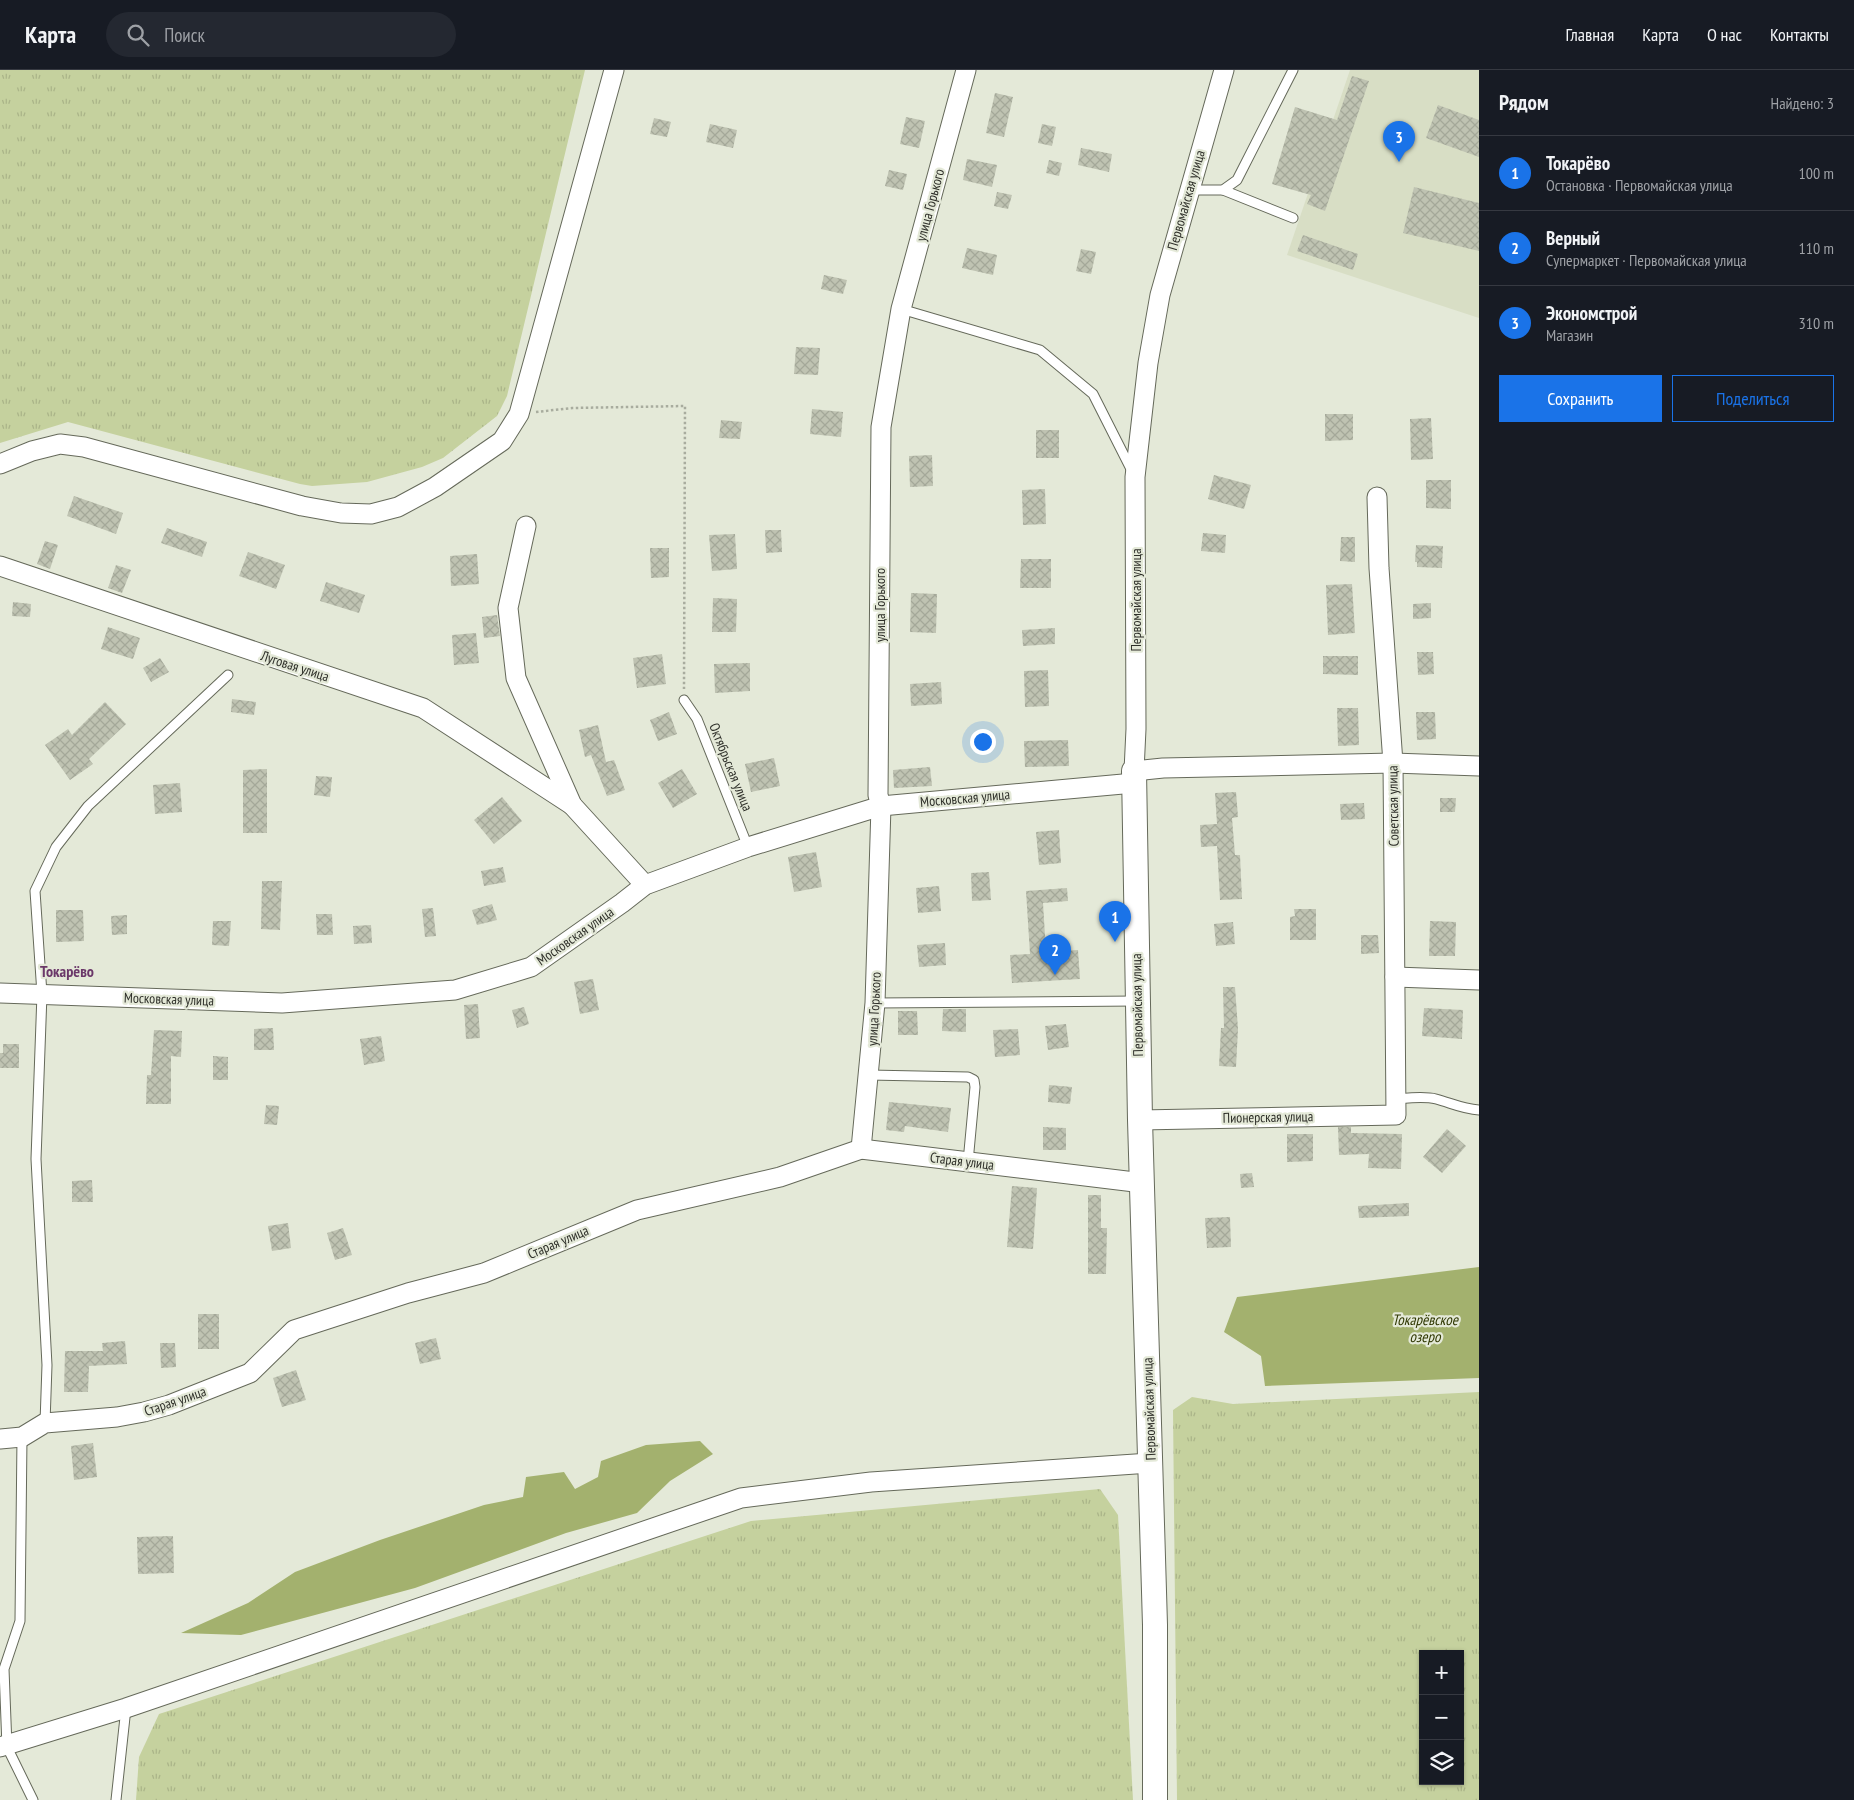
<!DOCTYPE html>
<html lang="ru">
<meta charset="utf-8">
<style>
body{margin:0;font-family:"PT Sans Narrow",sans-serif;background:#242831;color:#f1f3f6}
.controls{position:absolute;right:15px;bottom:15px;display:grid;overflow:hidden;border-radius:0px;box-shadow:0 1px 4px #0004}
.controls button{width:45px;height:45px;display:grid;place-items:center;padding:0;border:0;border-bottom:1px solid #363941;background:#171b24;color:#f1f3f6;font:25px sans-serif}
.you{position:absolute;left:982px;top:671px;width:18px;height:18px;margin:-12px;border:4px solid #fff;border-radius:50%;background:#1a73e8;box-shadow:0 0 0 8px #1a73e833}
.badge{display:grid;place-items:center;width:32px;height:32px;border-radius:50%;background:#1a73e8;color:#fff;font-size:16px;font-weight:700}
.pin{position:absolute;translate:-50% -41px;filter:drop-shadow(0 1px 2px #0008)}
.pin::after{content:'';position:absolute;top:26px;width:18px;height:15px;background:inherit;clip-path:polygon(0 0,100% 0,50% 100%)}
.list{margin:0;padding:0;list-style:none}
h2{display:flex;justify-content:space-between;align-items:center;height:65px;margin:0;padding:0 20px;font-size:21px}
h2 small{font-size:16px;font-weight:400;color:#9ea1a6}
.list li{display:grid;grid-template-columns:32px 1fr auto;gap:15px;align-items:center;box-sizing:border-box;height:75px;padding:0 20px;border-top:1px solid #363941}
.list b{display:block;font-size:19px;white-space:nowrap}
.list p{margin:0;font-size:16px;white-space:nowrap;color:#9ea1a6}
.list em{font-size:16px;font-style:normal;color:#9ea1a6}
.actions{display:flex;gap:10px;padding:15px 20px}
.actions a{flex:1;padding:11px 0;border:1px solid #1a73e8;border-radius:0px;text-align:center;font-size:18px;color:#1a73e8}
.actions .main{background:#1a73e8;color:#fff}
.icon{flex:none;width:28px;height:28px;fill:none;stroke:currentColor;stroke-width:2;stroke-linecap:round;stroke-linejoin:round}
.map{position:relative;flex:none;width:1479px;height:1730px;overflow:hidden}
header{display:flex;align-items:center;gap:30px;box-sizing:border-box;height:70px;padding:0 25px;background:#171b24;border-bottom:1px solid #363941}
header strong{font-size:24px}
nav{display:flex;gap:28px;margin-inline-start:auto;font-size:18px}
.search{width:350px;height:45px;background:#242831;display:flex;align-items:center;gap:12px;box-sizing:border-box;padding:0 18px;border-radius:28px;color:#9ea1a6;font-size:19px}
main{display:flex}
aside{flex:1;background:#171b24}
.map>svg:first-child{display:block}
.built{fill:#d8dec5}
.grass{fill:url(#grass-tufts);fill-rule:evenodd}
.water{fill:#a3b16e}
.building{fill:url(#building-cross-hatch)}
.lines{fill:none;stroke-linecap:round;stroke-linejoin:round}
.service-casing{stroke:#65695a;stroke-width:11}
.minor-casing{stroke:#65695a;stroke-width:21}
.tertiary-casing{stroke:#65695a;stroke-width:26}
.path{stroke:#a8ac9e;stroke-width:2.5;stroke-dasharray:2.5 2.5;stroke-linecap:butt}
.service{stroke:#fff;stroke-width:9}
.minor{stroke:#fff;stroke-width:19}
.tertiary{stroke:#fff;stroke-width:24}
.labels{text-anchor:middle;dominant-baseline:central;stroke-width:4.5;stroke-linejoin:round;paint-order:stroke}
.street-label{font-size:14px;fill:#2e2f29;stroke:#e4e9d8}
.water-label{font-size:15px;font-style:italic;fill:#313904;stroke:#e4e9d8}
.quarter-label{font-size:16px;font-weight:bold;fill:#6b3869;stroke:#e4e9d8}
</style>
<header>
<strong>Карта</strong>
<div class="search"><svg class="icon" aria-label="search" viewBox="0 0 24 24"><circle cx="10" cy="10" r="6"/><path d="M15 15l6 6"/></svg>Поиск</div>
<nav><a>Главная</a><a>Карта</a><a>О нас</a><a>Контакты</a></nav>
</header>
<main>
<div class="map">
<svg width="1479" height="1730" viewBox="0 0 1479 1730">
<defs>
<pattern id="grass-tufts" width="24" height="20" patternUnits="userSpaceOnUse" patternTransform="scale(1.25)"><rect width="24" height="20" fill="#c5d19e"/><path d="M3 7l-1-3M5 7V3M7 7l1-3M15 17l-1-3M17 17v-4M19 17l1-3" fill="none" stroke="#aab488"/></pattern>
<pattern id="building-cross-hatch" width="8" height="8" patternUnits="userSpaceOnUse" patternTransform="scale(1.25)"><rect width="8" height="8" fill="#bfc3b2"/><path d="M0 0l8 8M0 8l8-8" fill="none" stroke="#a4a899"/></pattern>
</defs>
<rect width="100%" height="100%" fill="#e4e9d8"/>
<path class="built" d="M 1350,0 L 1479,0 L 1479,248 L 1287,185 Z"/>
<g class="grass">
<path d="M 0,0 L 585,0 L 507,326 L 497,346 L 443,388 L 422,397 L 367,412 L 312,416 L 300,414 L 68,352 L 0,373 Z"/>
<path d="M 1479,1322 L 1479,1730 L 1177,1730 L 1173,1340 L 1192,1327 L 1233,1334 ZM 1423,1584 L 1460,1584 L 1460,1711 L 1423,1711 Z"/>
<path d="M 1100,1419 L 1118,1445 L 1133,1730 L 136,1730 L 139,1687 L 159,1644 L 751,1451 Z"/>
</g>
<g class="water">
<path d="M 1479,1197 L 1479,1308 L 1265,1316 L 1261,1286 L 1224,1262 L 1237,1227 Z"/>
<path d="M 700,1371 L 713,1384 L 670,1411 L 637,1443 L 566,1463 L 415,1518 L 241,1565 L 181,1563 L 248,1533 L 295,1502 L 380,1470 L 484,1435 L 523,1427 L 526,1407 L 564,1402 L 575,1419 L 598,1407 L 601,1391 L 646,1375 Z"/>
</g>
<g class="building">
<path d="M 1352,6 L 1369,11 L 1325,141 L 1307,134 L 1311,125 L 1272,114 L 1295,37 L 1337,50 Z"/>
<path d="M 995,23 L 1013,27 L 1004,67 L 986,63 Z"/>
<path d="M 1438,35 L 1479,50 L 1479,87 L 1426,68 Z"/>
<path d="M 906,47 L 925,51 L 919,78 L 900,74 Z"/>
<path d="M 654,48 L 671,52 L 667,67 L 650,64 Z"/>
<path d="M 710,54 L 737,60 L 733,78 L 706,72 Z"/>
<path d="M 1042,54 L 1056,57 L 1052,76 L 1038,73 Z"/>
<path d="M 1081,78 L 1112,84 L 1109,102 L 1078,95 Z"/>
<path d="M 967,89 L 997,95 L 992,117 L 963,110 Z"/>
<path d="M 1049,90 L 1062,93 L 1059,106 L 1046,103 Z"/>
<path d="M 889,100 L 907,104 L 903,120 L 885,116 Z"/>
<path d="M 1414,117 L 1479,133 L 1479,181 L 1403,163 Z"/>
<path d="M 997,122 L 1012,125 L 1008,139 L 994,136 Z"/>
<path d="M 1303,165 L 1358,184 L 1353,200 L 1297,181 Z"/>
<path d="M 967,178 L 997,185 L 993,205 L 962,198 Z"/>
<path d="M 1081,179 L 1096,182 L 1091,204 L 1076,201 Z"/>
<path d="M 824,205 L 847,210 L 843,224 L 821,219 Z"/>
<path d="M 796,277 L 820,278 L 818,305 L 794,304 Z"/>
<path d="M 812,339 L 843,342 L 841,367 L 810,364 Z"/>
<path d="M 1325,344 L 1353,344 L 1353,370 L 1325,371 Z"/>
<path d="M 1431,348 L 1433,389 L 1411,390 L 1410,349 Z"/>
<path d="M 721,350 L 742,352 L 740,369 L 719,368 Z"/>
<rect x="1036" y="360" width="23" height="28"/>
<path d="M 932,385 L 933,416 L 910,417 L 909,386 Z"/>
<path d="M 1214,405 L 1251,415 L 1244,439 L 1208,429 Z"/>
<path d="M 1426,410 L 1451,410 L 1451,439 L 1426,438 Z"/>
<path d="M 1045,419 L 1046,454 L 1023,455 L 1022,420 Z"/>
<path d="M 74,426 L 123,443 L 116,464 L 67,446 Z"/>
<path d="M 167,458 L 207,472 L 202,487 L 161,473 Z"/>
<path d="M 765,460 L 781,460 L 782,482 L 766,483 Z"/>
<path d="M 1203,463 L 1226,465 L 1225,483 L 1201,481 Z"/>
<path d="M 735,464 L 737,499 L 712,501 L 709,465 Z"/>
<path d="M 1341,467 L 1355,467 L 1355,492 L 1340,491 Z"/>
<path d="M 45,471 L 58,475 L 50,499 L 37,494 Z"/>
<path d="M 1416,475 L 1443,476 L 1442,498 L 1417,497 L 1417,492 L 1415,492 Z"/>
<path d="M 650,478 L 669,478 L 669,507 L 651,508 Z"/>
<path d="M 248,482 L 285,495 L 276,519 L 239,506 Z"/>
<path d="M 477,484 L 479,514 L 451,516 L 450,486 Z"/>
<path d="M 1021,489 L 1051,489 L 1051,518 L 1020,518 Z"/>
<path d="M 116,495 L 131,500 L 122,523 L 108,518 Z"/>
<path d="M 326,512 L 365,525 L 359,543 L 320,531 Z"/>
<path d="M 1352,514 L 1355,563 L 1328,565 L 1326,515 Z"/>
<path d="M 911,523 L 937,524 L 936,563 L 910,562 Z"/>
<path d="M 713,528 L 737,529 L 736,562 L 712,562 Z"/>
<path d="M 13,532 L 31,534 L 30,547 L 12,546 Z"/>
<path d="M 1431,533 L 1431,548 L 1413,549 L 1413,534 Z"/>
<path d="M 497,545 L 500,566 L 484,568 L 482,547 Z"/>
<path d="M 108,557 L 140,568 L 133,589 L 101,579 Z"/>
<path d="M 1055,558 L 1055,574 L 1023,576 L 1022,560 Z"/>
<path d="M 476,563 L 479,593 L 454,595 L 452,565 Z"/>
<path d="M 1417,582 L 1433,582 L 1434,604 L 1418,605 Z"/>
<path d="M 662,584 L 666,614 L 637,618 L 633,588 Z"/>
<path d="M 1323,586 L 1358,586 L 1358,605 L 1323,604 Z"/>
<path d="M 160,588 L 169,602 L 151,612 L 143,598 Z"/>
<path d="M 750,593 L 750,621 L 715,623 L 714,594 Z"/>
<path d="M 1048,600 L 1049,636 L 1025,637 L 1024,601 Z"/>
<path d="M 941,612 L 942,634 L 911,636 L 910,614 Z"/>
<path d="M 232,629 L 256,632 L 254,645 L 231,642 Z"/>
<path d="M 105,632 L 126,654 L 89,689 L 93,694 L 70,710 L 45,675 L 68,659 L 72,665 Z"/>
<path d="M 1337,638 L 1358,638 L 1359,675 L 1338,676 Z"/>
<path d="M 669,642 L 677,664 L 658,671 L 650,650 Z"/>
<path d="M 1416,642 L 1435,642 L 1436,669 L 1417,670 Z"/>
<path d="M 598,655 L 606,692 L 614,690 L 625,720 L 607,726 L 591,685 L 585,687 L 579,660 Z"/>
<path d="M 1068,670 L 1069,696 L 1025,697 L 1024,671 Z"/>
<path d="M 774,688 L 780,716 L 751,722 L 745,694 Z"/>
<path d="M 930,697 L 932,716 L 894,718 L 893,700 Z"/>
<path d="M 267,699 L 267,763 L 243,763 L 243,700 Z"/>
<path d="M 682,699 L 697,724 L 673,738 L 658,713 Z"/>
<path d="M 316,706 L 332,707 L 330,727 L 314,725 Z"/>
<path d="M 180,713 L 182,742 L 155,744 L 153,715 Z"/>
<path d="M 1236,722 L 1238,747 L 1232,748 L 1235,785 L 1240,785 L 1242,829 L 1220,830 L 1217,776 L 1201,777 L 1200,755 L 1217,754 L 1215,723 Z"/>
<path d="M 502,727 L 522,751 L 494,774 L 474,750 Z"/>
<path d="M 1440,728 L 1456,728 L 1455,742 L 1440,742 Z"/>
<path d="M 1364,733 L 1365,749 L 1341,750 L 1340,734 Z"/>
<path d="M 1059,760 L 1061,793 L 1039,795 L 1036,762 Z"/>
<path d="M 816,782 L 822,817 L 794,822 L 788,787 Z"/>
<path d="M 503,797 L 506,812 L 484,816 L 481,801 Z"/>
<path d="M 989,802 L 991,830 L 972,831 L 971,803 Z"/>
<path d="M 262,811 L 282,811 L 280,860 L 261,859 Z"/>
<path d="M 939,816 L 941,841 L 918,843 L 916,818 Z"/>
<path d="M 1067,818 L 1068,831 L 1043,833 L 1046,882 L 1078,880 L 1080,909 L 1012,913 L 1010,885 L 1030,884 L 1026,821 Z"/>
<path d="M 492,834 L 497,850 L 477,855 L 472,840 Z"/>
<path d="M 433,838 L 436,866 L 425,867 L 422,839 Z"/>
<path d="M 1294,839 L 1316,839 L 1316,870 L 1290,870 L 1290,847 L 1295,846 Z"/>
<path d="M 56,840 L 83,840 L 84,871 L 56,872 Z"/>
<path d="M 316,844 L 332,844 L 333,865 L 317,865 Z"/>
<path d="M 127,845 L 127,864 L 112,865 L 111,846 Z"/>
<path d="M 213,851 L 231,851 L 229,876 L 212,875 Z"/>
<path d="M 1430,851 L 1456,852 L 1455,886 L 1429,886 Z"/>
<path d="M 1233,852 L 1235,874 L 1216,876 L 1214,854 Z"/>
<path d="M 371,855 L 372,873 L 354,874 L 353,856 Z"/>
<path d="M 1361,865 L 1378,865 L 1379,883 L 1361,884 Z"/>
<path d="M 945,873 L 946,895 L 919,897 L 917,875 Z"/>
<path d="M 593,909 L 599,940 L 580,944 L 574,912 Z"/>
<path d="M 1223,917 L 1235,917 L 1238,959 L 1236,997 L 1219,996 L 1221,958 L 1224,958 Z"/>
<path d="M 478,934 L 480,968 L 466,969 L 464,935 Z"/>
<path d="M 524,937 L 529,954 L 517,958 L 512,940 Z"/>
<path d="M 1424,938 L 1463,940 L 1462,969 L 1422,966 Z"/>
<path d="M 943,939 L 966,939 L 966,962 L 942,961 Z"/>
<path d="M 898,941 L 917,941 L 918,965 L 898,965 Z"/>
<path d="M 1066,954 L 1069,977 L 1048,980 L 1045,956 Z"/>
<path d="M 273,958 L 274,980 L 254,980 L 254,959 Z"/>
<path d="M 1018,959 L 1020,985 L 995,987 L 993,960 Z"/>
<path d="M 154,960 L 182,961 L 181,987 L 171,986 L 171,1034 L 146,1034 L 147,1005 L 151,1005 Z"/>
<path d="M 381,966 L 385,991 L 364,995 L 360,969 Z"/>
<path d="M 3,974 L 19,974 L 19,998 L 0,998 L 0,983 L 3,983 Z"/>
<path d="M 213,986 L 228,987 L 228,1010 L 213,1010 Z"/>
<path d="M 1049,1015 L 1072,1017 L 1070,1034 L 1048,1032 Z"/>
<path d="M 889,1032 L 951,1038 L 948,1062 L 905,1056 L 904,1062 L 886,1060 Z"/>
<path d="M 266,1035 L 279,1036 L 277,1055 L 264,1054 Z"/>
<path d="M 1043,1057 L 1066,1058 L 1066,1080 L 1043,1080 Z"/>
<path d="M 1338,1057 L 1351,1057 L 1351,1063 L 1402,1064 L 1401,1099 L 1368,1098 L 1369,1084 L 1339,1085 Z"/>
<path d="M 1447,1059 L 1466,1076 L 1442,1103 L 1423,1087 Z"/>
<path d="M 1287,1064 L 1313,1064 L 1313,1091 L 1287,1092 Z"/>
<path d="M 1252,1103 L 1254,1117 L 1241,1118 L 1240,1104 Z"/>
<path d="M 92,1110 L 93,1132 L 72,1132 L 72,1111 Z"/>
<path d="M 1012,1116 L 1037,1118 L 1033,1179 L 1007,1177 Z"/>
<path d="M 1088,1125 L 1101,1125 L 1101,1158 L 1107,1158 L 1106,1204 L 1088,1204 Z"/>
<path d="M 1409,1133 L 1409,1146 L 1359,1148 L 1358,1136 Z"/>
<path d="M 1230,1147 L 1231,1177 L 1207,1178 L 1205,1148 Z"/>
<path d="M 288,1153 L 291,1178 L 272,1181 L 268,1156 Z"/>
<path d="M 343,1158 L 352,1185 L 335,1190 L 327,1163 Z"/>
<rect x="198" y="1244" width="21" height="35"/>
<path d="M 436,1268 L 441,1289 L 420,1294 L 415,1273 Z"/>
<path d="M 125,1271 L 127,1294 L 89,1296 L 88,1322 L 64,1322 L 65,1281 L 103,1281 L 102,1273 Z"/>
<path d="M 160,1273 L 175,1273 L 176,1297 L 161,1298 Z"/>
<path d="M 296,1300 L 306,1330 L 282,1337 L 273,1308 Z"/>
<path d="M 93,1373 L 97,1407 L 74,1410 L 71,1376 Z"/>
<path d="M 173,1466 L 174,1503 L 138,1504 L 137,1467 Z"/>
</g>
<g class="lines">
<g class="service-casing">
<g id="service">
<path d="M 1189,120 L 1223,120 L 1237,110 L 1293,0"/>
<path d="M 1223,120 L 1293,148"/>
<path d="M 901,239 L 1040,280 L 1093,324 L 1132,401"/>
<path d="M 684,630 L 697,649 L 748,777"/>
<path d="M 875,933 L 1137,931"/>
<path d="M 869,1005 L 968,1007 L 974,1010 L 975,1017 L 968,1092"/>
<path d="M 1396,1029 C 1409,1028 1424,1026 1436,1029 C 1451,1033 1463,1039 1479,1040"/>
<path d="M 45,1353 L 47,1295 L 36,1089 L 42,924 L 35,821 L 56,777 L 88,736 L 228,605"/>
<path d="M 22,1367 L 20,1551 L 4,1599 L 7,1677 L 33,1730"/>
<path d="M 116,1730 L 126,1638"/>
</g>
</g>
<g class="minor-casing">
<g id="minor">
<path d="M 1224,0 L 1160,225 L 1148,293 L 1135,407 L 1136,659 L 1134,701 L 1163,698 L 1393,693 L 1479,696"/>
<path d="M 0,394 L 32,381 L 60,374 L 84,377 L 302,436 L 341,443 L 371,444 L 398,437 L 435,417 L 502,371 L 519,344 L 614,0"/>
<path d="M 526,456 L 508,538 L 516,608 L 572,735 L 645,815"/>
<path d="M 0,496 L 423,638 L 572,735"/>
<path d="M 1395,907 L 1479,910"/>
<path d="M 0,923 L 282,933 L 455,920 L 531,897 L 622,833 L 645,815 L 748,777 L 881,736 L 1134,713"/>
<path d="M 1140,1050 L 1396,1045 L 1393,693 L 1379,498 L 1377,427"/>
<path d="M 861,1079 L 875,933 L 881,736 L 878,725 L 881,357 L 901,239 L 966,0"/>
<path d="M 0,1369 L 22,1367 L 45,1353 L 117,1347 L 144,1342 L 169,1335 L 250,1303 L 294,1260 L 408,1223 L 484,1203 L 637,1140 L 780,1107 L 861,1079 L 1143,1113"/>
<path d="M 0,1677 L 126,1638 L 741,1428 L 871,1412 L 1150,1393"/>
</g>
</g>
<g class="tertiary-casing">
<path id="tertiary" d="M 1134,701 L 1140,1050 L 1155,1555 L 1155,1730"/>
</g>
<path class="path" d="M 536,342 L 572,338 L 685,336 L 684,619"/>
<use href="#service" class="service"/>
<use href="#minor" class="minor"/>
<use href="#tertiary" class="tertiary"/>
</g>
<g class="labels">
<g class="street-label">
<text transform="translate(1186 130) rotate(-74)">Первомайская улица</text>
<text transform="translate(930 135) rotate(-75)">улица Горького</text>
<text transform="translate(1136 530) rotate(-90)">Первомайская улица</text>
<text transform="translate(880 535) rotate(-90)">улица Горького</text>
<text transform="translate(295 596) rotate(18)">Луговая улица</text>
<text transform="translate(731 697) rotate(68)">Октябрьская улица</text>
<text transform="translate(965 728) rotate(-5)">Московская улица</text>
<text transform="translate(1393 736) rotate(-91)">Советская улица</text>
<text transform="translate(575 866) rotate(-35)">Московская улица</text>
<text transform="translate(169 929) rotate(2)">Московская улица</text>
<text transform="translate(1137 935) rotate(-91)">Первомайская улица</text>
<text transform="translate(874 939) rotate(-87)">улица Горького</text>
<text transform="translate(1268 1047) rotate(-1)">Пионерская улица</text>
<text transform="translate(962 1091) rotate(7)">Старая улица</text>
<text transform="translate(558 1172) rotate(-23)">Старая улица</text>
<text transform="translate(175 1331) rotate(-19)">Старая улица</text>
<text transform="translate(1149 1339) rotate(-92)">Первомайская улица</text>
</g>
<g class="water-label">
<text x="1425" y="1249">Токарёвское<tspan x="1425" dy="17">озеро</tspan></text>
</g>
<g class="quarter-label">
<text x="67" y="901">Токарёво</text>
</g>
</g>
</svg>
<div class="controls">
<button>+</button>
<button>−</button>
<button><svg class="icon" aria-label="layers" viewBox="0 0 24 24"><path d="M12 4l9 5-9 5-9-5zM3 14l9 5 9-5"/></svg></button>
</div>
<div class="you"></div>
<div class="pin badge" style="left:1115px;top:872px">1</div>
<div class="pin badge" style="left:1055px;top:905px">2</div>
<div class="pin badge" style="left:1399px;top:92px">3</div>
</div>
<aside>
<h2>Рядом<small>Найдено: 3</small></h2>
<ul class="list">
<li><span class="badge">1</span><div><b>Токарёво</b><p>Остановка · Первомайская улица</p></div><em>100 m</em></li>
<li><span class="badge">2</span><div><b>Верный</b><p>Супермаркет · Первомайская улица</p></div><em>110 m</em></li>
<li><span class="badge">3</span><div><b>Экономстрой</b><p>Магазин</p></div><em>310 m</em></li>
</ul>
<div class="actions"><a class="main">Сохранить</a><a>Поделиться</a></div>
</aside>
</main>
